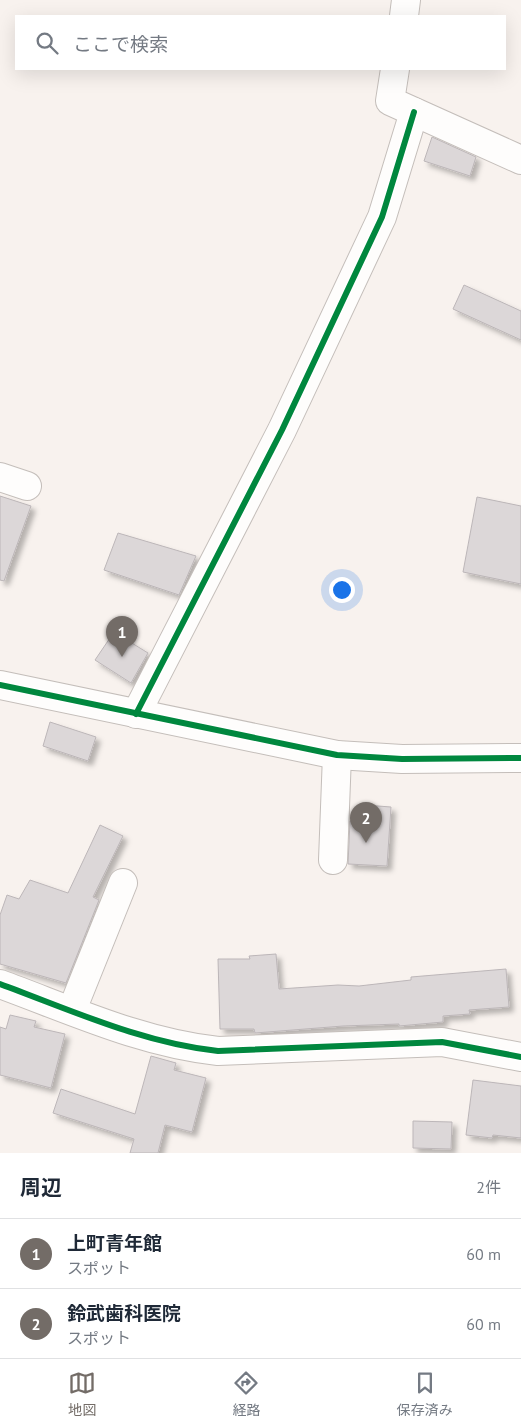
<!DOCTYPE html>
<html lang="ja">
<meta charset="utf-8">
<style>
body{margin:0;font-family:"PT Sans","Noto Sans JP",sans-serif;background:#f2f2f3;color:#1f2937}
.you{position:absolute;left:341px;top:589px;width:18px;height:18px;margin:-12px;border:4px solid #fff;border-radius:50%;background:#1a73e8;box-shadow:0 0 0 8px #1a73e833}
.badge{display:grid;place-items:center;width:32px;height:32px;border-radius:50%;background:#736c67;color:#fff;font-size:16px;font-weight:700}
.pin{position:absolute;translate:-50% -41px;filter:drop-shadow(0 1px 2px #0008)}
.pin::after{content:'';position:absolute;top:26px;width:18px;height:15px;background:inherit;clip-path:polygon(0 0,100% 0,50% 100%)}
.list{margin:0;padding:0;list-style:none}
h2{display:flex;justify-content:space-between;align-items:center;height:65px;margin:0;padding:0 20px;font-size:21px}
h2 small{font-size:16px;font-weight:400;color:#747a83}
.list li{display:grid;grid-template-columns:32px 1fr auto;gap:15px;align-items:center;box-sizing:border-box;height:70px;padding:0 20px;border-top:1px solid #e0e1e3}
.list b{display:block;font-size:19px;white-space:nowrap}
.list p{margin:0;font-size:16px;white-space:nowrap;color:#747a83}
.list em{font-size:16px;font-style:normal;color:#747a83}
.icon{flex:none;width:28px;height:28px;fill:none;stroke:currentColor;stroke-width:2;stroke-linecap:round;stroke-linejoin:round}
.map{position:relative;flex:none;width:521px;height:1153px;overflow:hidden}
.search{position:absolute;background:#fff;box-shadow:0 5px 20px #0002;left:15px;right:15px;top:15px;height:55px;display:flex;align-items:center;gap:12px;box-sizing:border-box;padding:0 18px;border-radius:0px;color:#747a83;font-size:19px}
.sheet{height:205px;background:#fff}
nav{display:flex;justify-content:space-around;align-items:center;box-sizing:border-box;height:70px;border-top:1px solid #e0e1e3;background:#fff;font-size:14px;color:#747a83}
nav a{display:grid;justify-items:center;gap:2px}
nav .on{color:#736c67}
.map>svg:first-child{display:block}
.building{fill:#dcd7d8;stroke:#bcb6b8;filter:url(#shadow)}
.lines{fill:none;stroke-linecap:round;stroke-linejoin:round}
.minor-casing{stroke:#c4beba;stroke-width:30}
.minor{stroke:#fefdfc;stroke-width:28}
.cycleway-casing{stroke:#fff;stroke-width:9}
.cycleway{stroke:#00873e;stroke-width:6}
</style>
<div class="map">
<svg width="521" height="1153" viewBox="0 0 521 1153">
<defs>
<filter id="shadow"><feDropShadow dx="4.5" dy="4.5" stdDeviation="2.5" flood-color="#0004"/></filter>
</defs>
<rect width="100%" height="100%" fill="#f8f2ee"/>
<g class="building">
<path d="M 432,137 L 476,157 L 470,176 L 424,161 Z"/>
<path d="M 464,285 L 521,311 L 521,340 L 453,309 Z"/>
<path d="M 0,496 L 31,506 L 4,581 L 0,580 Z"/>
<path d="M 477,497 L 521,506 L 521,584 L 463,572 Z"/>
<path d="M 118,533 L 196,556 L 179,595 L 104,570 Z"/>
<path d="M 114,632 L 148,653 L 131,683 L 95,660 Z"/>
<path d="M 50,722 L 96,737 L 88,761 L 43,746 Z"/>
<path d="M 365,805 L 391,807 L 387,866 L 348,864 L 350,821 L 364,822 Z"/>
<path d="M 100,825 L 123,836 L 93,897 L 99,900 L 66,983 L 0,964 L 0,915 L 7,895 L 19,899 L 30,880 L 68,893 Z"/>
<path d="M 276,954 L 279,989 L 338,985 L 359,986 L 411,980 L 411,977 L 506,969 L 509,1007 L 469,1010 L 470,1014 L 443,1016 L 443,1022 L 399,1026 L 399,1024 L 343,1026 L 255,1033 L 254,1029 L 220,1029 L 218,959 L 250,959 L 249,956 Z"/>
<path d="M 10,1015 L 36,1021 L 34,1027 L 65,1034 L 51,1088 L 0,1075 L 0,1027 L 6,1029 Z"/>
<path d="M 151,1056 L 176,1063 L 174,1070 L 206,1078 L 192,1132 L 165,1125 L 158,1153 L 130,1153 L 134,1139 L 53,1113 L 61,1089 L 135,1114 Z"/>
<path d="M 473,1080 L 521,1086 L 521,1138 L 493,1135 L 492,1138 L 466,1135 Z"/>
<path d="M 413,1121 L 452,1122 L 451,1149 L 413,1148 Z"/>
</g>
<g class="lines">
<g class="minor-casing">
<g id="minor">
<path d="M 404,16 L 406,0"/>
<path d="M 395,69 L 390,101 L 521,160"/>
<path d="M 0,477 L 27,486"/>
<path d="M 0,685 L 337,755 L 402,759 L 521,758"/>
<path d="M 136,714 L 282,430 L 382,217 L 414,112"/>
<path d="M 333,860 L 337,755"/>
<path d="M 0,984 C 71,1010 142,1043 218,1051 L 442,1042 L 521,1057"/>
<path d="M 72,1010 L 123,883"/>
</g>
</g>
<use href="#minor" class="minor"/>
<g class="cycleway-casing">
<g id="cycleway">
<path d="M 0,685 L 337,755 L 402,759 L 521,758"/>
<path d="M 136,714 L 282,430 L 382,217 L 414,112"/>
<path d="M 0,984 C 71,1010 142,1043 218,1051 L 442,1042 L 521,1057"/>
</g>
</g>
<use href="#cycleway" class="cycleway"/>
</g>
</svg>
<div class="you"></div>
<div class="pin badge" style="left:122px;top:657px">1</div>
<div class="pin badge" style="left:366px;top:843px">2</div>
<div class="search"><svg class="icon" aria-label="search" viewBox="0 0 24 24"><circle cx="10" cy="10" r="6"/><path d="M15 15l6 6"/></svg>ここで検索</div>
</div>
<section class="sheet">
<h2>周辺<small>2件</small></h2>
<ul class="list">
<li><span class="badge">1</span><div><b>上町青年館</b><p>スポット</p></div><em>60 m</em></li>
<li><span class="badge">2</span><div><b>鈴武歯科医院</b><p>スポット</p></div><em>60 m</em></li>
</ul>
</section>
<nav>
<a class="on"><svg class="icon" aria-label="map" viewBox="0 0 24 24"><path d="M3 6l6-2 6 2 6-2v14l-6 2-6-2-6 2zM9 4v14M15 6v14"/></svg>地図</a>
<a><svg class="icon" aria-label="directions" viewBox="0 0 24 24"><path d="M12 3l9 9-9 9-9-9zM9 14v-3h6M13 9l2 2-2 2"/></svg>経路</a>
<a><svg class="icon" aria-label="saved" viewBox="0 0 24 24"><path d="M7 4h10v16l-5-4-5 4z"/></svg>保存済み</a>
</nav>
